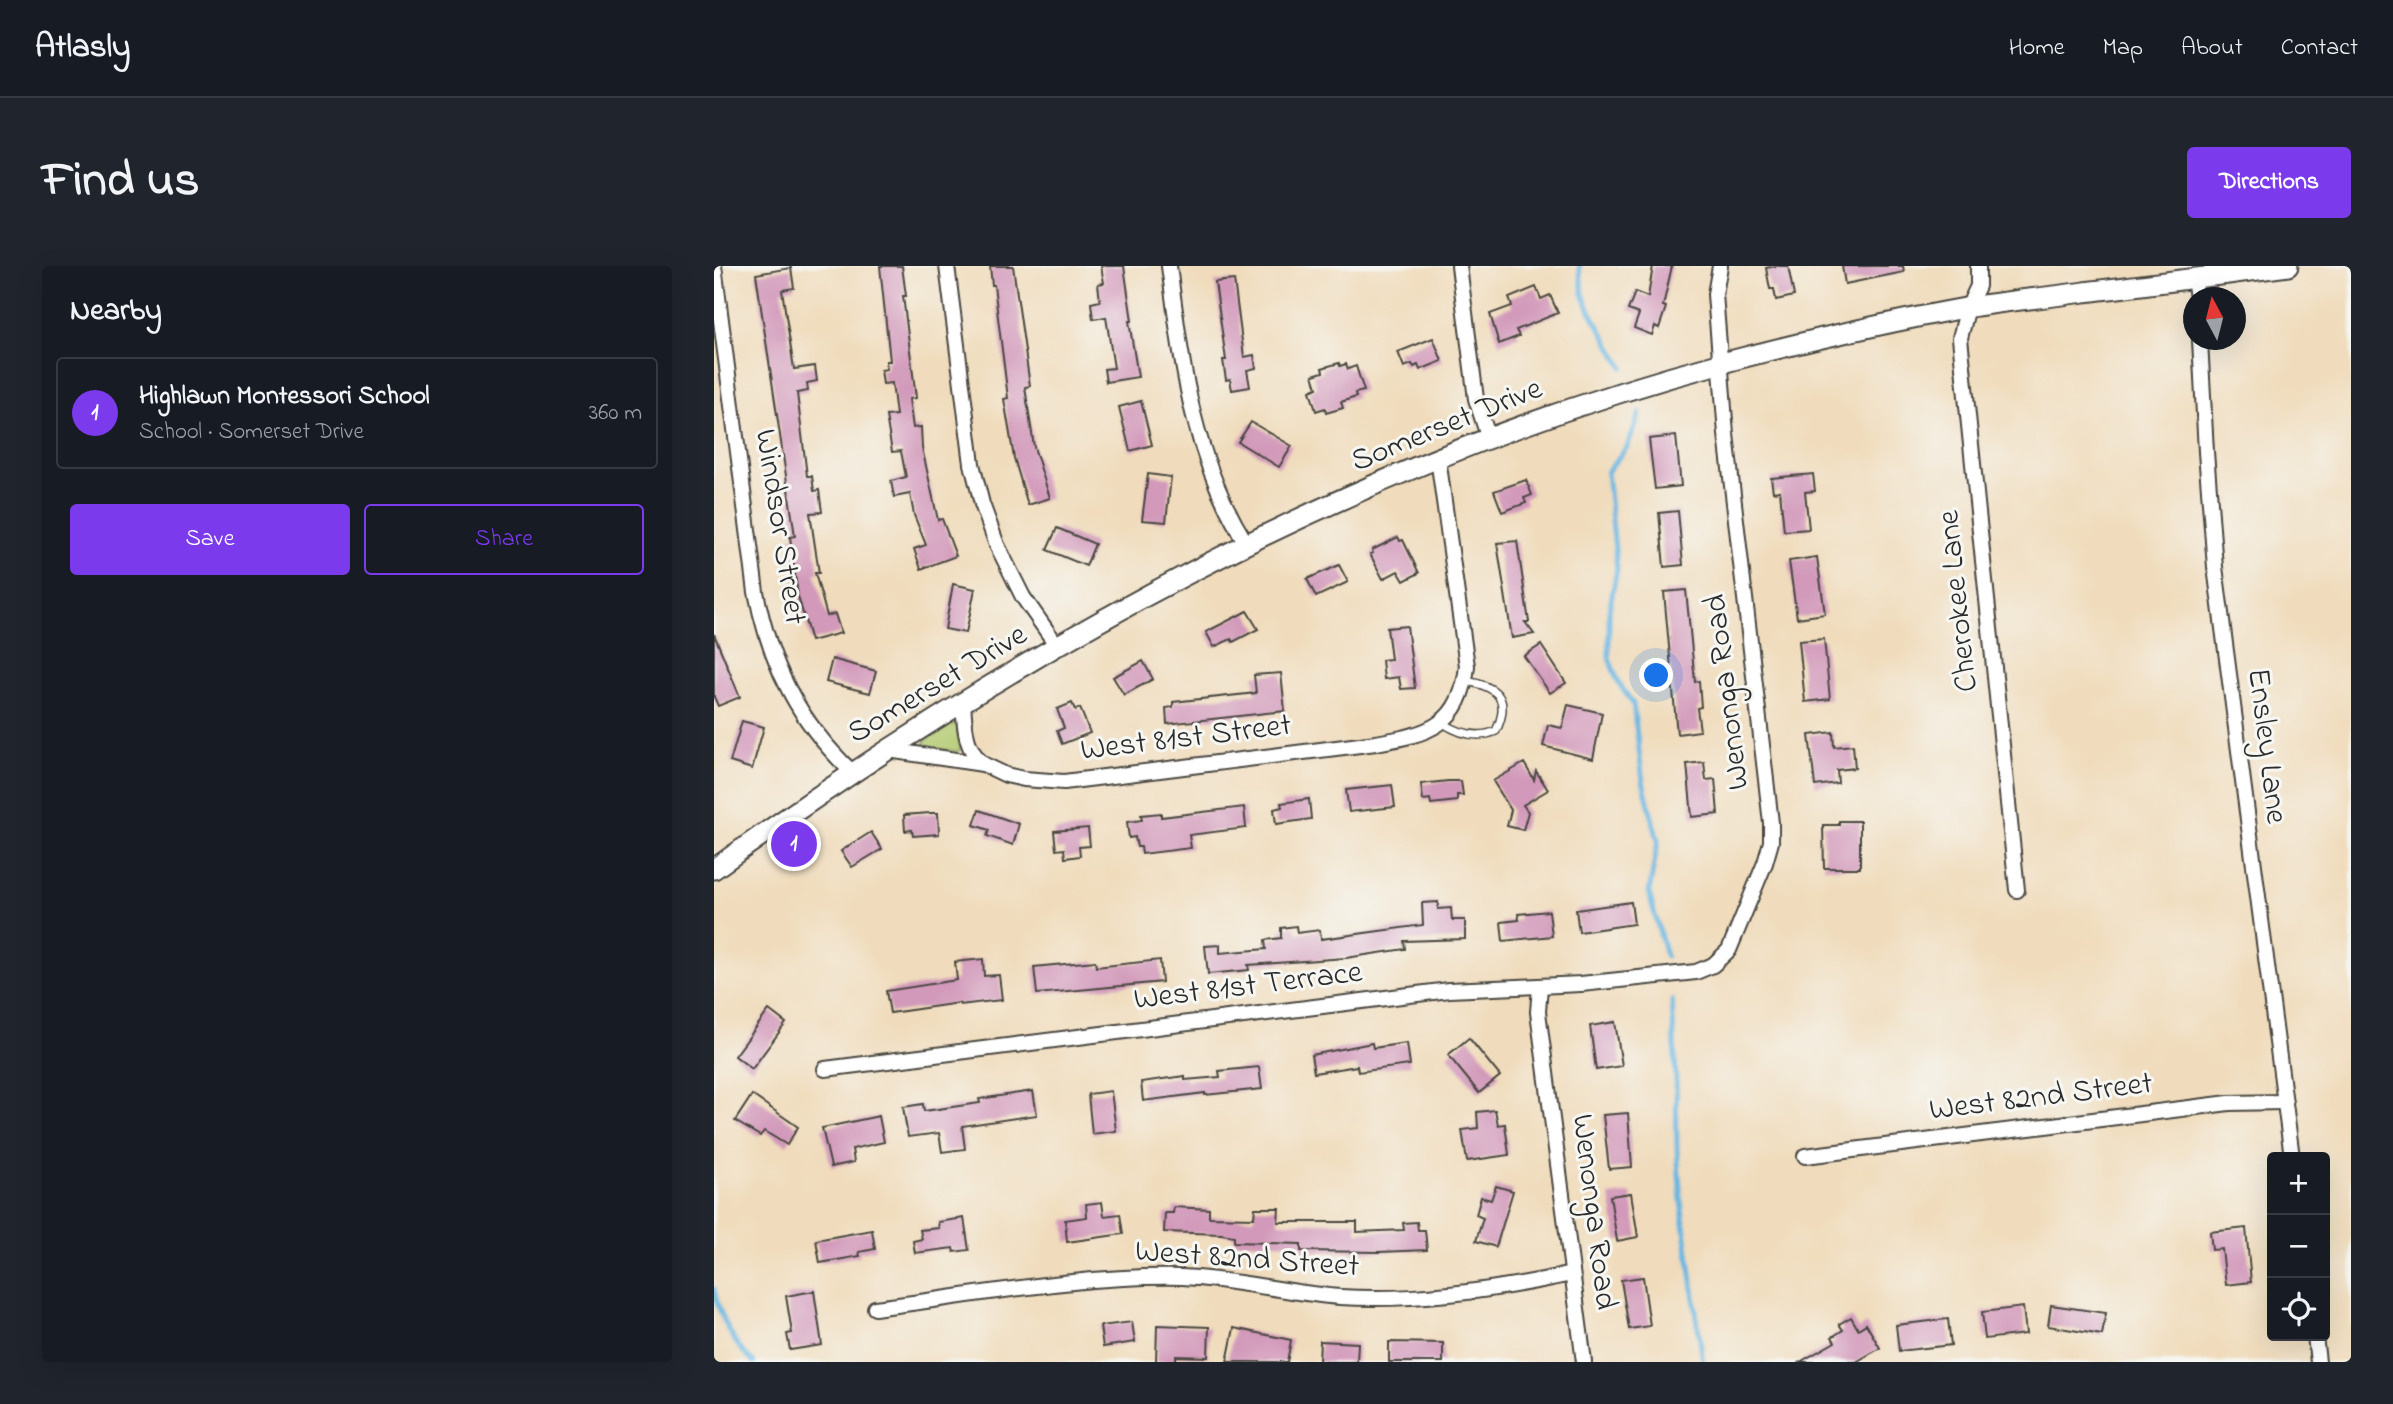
<!DOCTYPE html>
<meta charset="utf-8">
<style>
body{margin:0;font-family:"Indie Flower",sans-serif;background:#20242c;color:#f1f3f6}
.controls{position:absolute;right:21px;bottom:21px;display:grid;overflow:hidden;border-radius:7px;box-shadow:0 7px 28px #0002}
.controls button{width:63px;height:63px;display:grid;place-items:center;padding:0;border:0;border-bottom:2px solid #363941;background:#171b24;color:#f1f3f6;font:35px sans-serif}
.compass{position:absolute;left:1469px;top:21px;width:63px;height:63px;border-radius:50%;background:#171b24;box-shadow:0 7px 28px #0002;rotate:353deg}
.you{position:absolute;left:943px;top:410px;width:24px;height:24px;margin:-18px;border:5px solid #fff;border-radius:50%;background:#1a73e8;box-shadow:0 0 0 10px #1a73e833}
.badge{display:grid;place-items:center;width:46px;height:46px;border-radius:50%;background:#7c3aed;color:#fff;font-size:23px;font-weight:700}
.pin{position:absolute;translate:-50% -50%;border:4px solid #fff;box-shadow:0 2px 7px #0006}
.list{margin:0;padding:0;list-style:none}
h2{display:flex;justify-content:space-between;align-items:center;height:91px;margin:0;padding:0 28px;font-size:30px}
h2 small{font-size:23px;font-weight:400;color:#9ea1a6}
.list li{display:grid;grid-template-columns:46px 1fr auto;gap:21px;align-items:center;box-sizing:border-box;height:112px;margin:0 14px 14px;padding:0 14px;border:2px solid #363941;border-radius:7px}
.list b{display:block;font-size:26px;white-space:nowrap}
.list p{margin:0;font-size:23px;white-space:nowrap;color:#9ea1a6}
.list em{font-size:23px;font-style:normal;color:#9ea1a6}
.actions{display:flex;gap:14px;padding:21px 28px}
.actions a{flex:1;padding:16px 0;border:2px solid #7c3aed;border-radius:7px;text-align:center;font-size:24px;color:#7c3aed}
.actions .main{background:#7c3aed;color:#fff}
.icon{flex:none;width:38px;height:38px;fill:none;stroke:currentColor;stroke-width:2;stroke-linecap:round;stroke-linejoin:round}
.map{position:relative;flex:none;width:1637px;height:1096px;overflow:hidden;border-radius:7px}
header{display:flex;align-items:center;gap:42px;box-sizing:border-box;height:98px;padding:0 35px;background:#171b24;border-bottom:2px solid #363941}
header strong{font-size:33px}
nav{display:flex;gap:38px;margin-inline-start:auto;font-size:24px}
.intro{display:flex;align-items:center;justify-content:space-between;box-sizing:border-box;height:168px;padding:0 42px}
h1{margin:0;font-size:49px}
.button{padding:18px 32px;border-radius:7px;background:#7c3aed;color:#fff;font-size:24px;font-weight:700}
main{display:flex;gap:42px;padding:0 42px}
aside{flex:1;background:#171b24;border-radius:7px;box-shadow:0 7px 28px #0002}
.map>svg:first-child{display:block}
.green{fill:#b3c96e;stroke:#6f7a4c;stroke-width:2}
.lines{fill:none;stroke-linecap:round;stroke-linejoin:round}
.stream{stroke:#67b6e1;stroke-width:5}
.building{fill:#d299ba}
.lane-casing{stroke:#494641;stroke-width:10}
.street-casing{stroke:#494641;stroke-width:18}
.secondary-casing{stroke:#494641;stroke-width:23}
.lane{stroke:#fff;stroke-width:7}
.street{stroke:#fff;stroke-width:14}
.secondary{stroke:#fff;stroke-width:19}
.labels{text-anchor:middle;dominant-baseline:central;stroke-width:6;stroke-linejoin:round;paint-order:stroke}
.street-label{font-size:32px;fill:#2b2b2b;stroke:#f6f6f2}
</style>
<header>
<strong>Atlasly</strong>
<nav><a>Home</a><a>Map</a><a>About</a><a>Contact</a></nav>
</header>
<div class="intro"><h1>Find us</h1><a class="button">Directions</a></div>
<main>
<aside>
<h2>Nearby<small></small></h2>
<ul class="list">
<li><span class="badge">1</span><div><b>Highlawn Montessori School</b><p>School · Somerset Drive</p></div><em>360 m</em></li>
</ul>
<div class="actions"><a class="main">Save</a><a>Share</a></div>
</aside>
<div class="map">
<svg width="1637" height="1096" viewBox="0 0 1637 1096">
<rect width="100%" height="100%" fill="#f6f6f2"/>
<filter id="ink" filterUnits="userSpaceOnUse"><feTurbulence type="fractalNoise" baseFrequency=".0143" numOctaves="2"/><feDisplacementMap in="SourceGraphic" scale="14" xChannelSelector="R" yChannelSelector="G"/><feConvolveMatrix kernelMatrix="1 2 1 2 8 2 1 2 1" color-interpolation-filters="sRGB"/></filter>
<filter id="wash" filterUnits="userSpaceOnUse"><feTurbulence type="fractalNoise" baseFrequency=".00686" numOctaves="4" result="noise"/><feDisplacementMap in="SourceGraphic" scale="28" xChannelSelector="R" yChannelSelector="G"/><feGaussianBlur stdDeviation="1.57" result="paint"/><feColorMatrix in="noise" values="0 0 0 0 0 0 0 0 0 0 0 0 0 0 0 0 0 1.4 0 .05"/><feComposite in="paint" operator="in"/></filter>
<g filter="url(#wash)">
<rect width="100%" height="100%" fill="#f0dcbc"/>
<path class="green" d="M 236,457 L 243,459 L 247,483 L 243,486 L 211,481 L 211,474 Z"/>
<g class="lines">
<g class="stream">
<path d="M 865,0 L 869,28 L 876,45 L 909,101"/>
<path d="M 926,147 L 913,181 L 893,206 L 903,303 L 895,345 L 895,392 L 904,416 L 919,438 L 929,515 L 944,575 L 935,627 L 952,690"/>
<path d="M 958,734 L 962,814 L 963,882 L 967,935 L 989,1096"/>
<path d="M 0,1023 C 5,1048 19,1080 40,1096"/>
</g>
</g>
<g id="blocks">
<g class="building">
<path d="M 166,0 L 188,0 L 192,30 L 189,30 L 202,132 L 195,133 L 199,162 L 207,161 L 208,182 L 224,254 L 228,253 L 242,290 L 207,303 L 200,283 L 212,279 L 200,249 L 196,228 L 180,231 L 177,215 L 192,211 L 187,185 L 178,186 L 172,150 L 182,149 L 178,117 L 169,118 L 167,104 L 173,103 L 172,95 L 176,95 Z"/>
<path d="M 276,0 L 299,0 L 316,120 L 311,121 L 320,181 L 336,232 L 314,239 L 300,192 L 290,133 L 294,132 L 280,19 L 278,19 Z"/>
<path d="M 387,0 L 410,0 L 418,55 L 415,55 L 424,111 L 392,116 L 390,103 L 400,102 L 392,51 L 379,53 L 377,37 L 386,35 L 384,18 L 390,17 Z"/>
<path d="M 939,0 L 958,0 L 949,40 L 952,41 L 945,62 L 941,60 L 938,69 L 920,62 L 925,48 L 914,44 L 921,26 L 934,31 Z"/>
<path d="M 1062,0 L 1074,0 L 1080,30 L 1062,34 L 1060,23 L 1056,23 L 1052,2 Z"/>
<path d="M 1128,0 L 1189,0 L 1190,6 L 1131,18 Z"/>
<path d="M 77,2 L 80,22 L 68,24 L 80,103 L 101,100 L 103,115 L 93,117 L 94,125 L 83,127 L 93,210 L 98,210 L 100,225 L 105,224 L 108,246 L 96,247 L 105,307 L 101,307 L 113,350 L 121,348 L 127,367 L 97,375 L 84,330 L 76,271 L 81,270 L 42,8 Z"/>
<path d="M 520,14 L 530,91 L 540,89 L 542,102 L 533,104 L 536,121 L 518,124 L 516,113 L 512,114 L 509,94 L 512,94 L 501,16 Z"/>
<path d="M 822,21 L 827,33 L 836,29 L 844,47 L 802,64 L 805,70 L 785,78 L 776,48 L 798,40 L 795,32 Z"/>
<path d="M 719,72 L 728,95 L 706,104 L 704,99 L 700,101 L 698,98 L 690,101 L 684,86 Z"/>
<path d="M 625,97 L 626,100 L 632,98 L 634,103 L 642,100 L 650,125 L 641,127 L 642,131 L 627,136 L 629,142 L 612,147 L 611,142 L 602,145 L 596,125 L 603,122 L 599,109 L 609,106 L 608,102 Z"/>
<path d="M 427,135 L 438,179 L 416,185 L 405,141 Z"/>
<path d="M 537,156 L 578,180 L 565,201 L 524,176 Z"/>
<path d="M 962,170 L 967,220 L 941,223 L 935,173 Z"/>
<path d="M 434,208 L 457,211 L 452,256 L 428,254 Z"/>
<path d="M 1099,208 L 1101,225 L 1091,226 L 1095,263 L 1070,265 L 1066,225 L 1059,226 L 1057,212 Z"/>
<path d="M 812,214 L 818,229 L 810,232 L 812,237 L 788,246 L 780,225 Z"/>
<path d="M 964,245 L 969,299 L 950,301 L 945,247 Z"/>
<path d="M 343,262 L 381,278 L 372,300 L 333,284 Z"/>
<path d="M 684,271 L 686,275 L 689,274 L 705,307 L 690,315 L 684,305 L 669,313 L 656,288 L 659,287 L 658,284 Z"/>
<path d="M 803,275 L 815,356 L 811,356 L 820,368 L 798,372 L 783,277 Z"/>
<path d="M 1103,291 L 1111,348 L 1083,352 L 1075,295 Z"/>
<path d="M 625,299 L 634,316 L 602,331 L 593,313 Z"/>
<path d="M 239,318 L 261,323 L 252,367 L 231,363 Z"/>
<path d="M 972,324 L 981,416 L 985,415 L 987,441 L 983,442 L 986,465 L 963,468 L 950,326 Z"/>
<path d="M 533,345 L 544,363 L 519,376 L 517,373 L 500,381 L 492,366 Z"/>
<path d="M 693,360 L 701,422 L 687,423 L 685,411 L 670,413 L 668,394 L 677,393 L 673,362 Z"/>
<path d="M 0,368 L 26,431 L 4,440 L 0,431 Z"/>
<path d="M 1110,373 L 1116,433 L 1091,436 L 1085,375 Z"/>
<path d="M 827,379 L 852,417 L 836,427 L 810,390 Z"/>
<path d="M 118,393 L 162,405 L 156,427 L 112,416 Z"/>
<path d="M 429,395 L 439,413 L 410,429 L 399,411 Z"/>
<path d="M 567,407 L 571,445 L 453,458 L 452,442 L 459,441 L 459,436 L 542,427 L 540,409 Z"/>
<path d="M 358,437 L 361,444 L 366,442 L 376,467 L 348,478 L 343,465 L 350,462 L 343,443 Z"/>
<path d="M 854,439 L 888,447 L 879,493 L 829,480 L 834,459 L 848,462 Z"/>
<path d="M 28,455 L 50,461 L 38,503 L 16,496 Z"/>
<path d="M 1119,466 L 1120,481 L 1139,479 L 1141,502 L 1123,504 L 1124,517 L 1101,520 L 1095,469 Z"/>
<path d="M 990,496 L 992,514 L 1001,513 L 1004,548 L 978,551 L 973,498 Z"/>
<path d="M 810,497 L 820,514 L 822,505 L 834,524 L 809,539 L 814,546 L 809,564 L 793,560 L 797,544 L 779,515 Z"/>
<path d="M 734,515 L 747,515 L 749,529 L 743,529 L 743,535 L 717,538 L 716,533 L 709,534 L 707,518 Z"/>
<path d="M 678,519 L 681,541 L 635,546 L 632,524 Z"/>
<path d="M 595,533 L 597,553 L 562,558 L 560,543 L 568,541 L 567,537 Z"/>
<path d="M 530,541 L 532,562 L 475,569 L 477,582 L 428,588 L 427,581 L 423,581 L 421,571 L 415,572 L 413,556 L 428,554 L 427,549 L 447,547 L 447,551 Z"/>
<path d="M 265,544 L 305,558 L 299,579 L 273,570 L 275,564 L 260,559 Z"/>
<path d="M 216,547 L 224,547 L 225,568 L 199,570 L 198,564 L 191,565 L 190,549 Z"/>
<path d="M 1125,555 L 1146,555 L 1146,602 L 1110,602 L 1109,559 L 1125,559 Z"/>
<path d="M 374,562 L 376,580 L 365,581 L 366,590 L 351,592 L 350,583 L 342,584 L 340,565 Z"/>
<path d="M 157,566 L 168,583 L 138,601 L 127,585 Z"/>
<path d="M 724,636 L 724,643 L 737,642 L 738,654 L 751,654 L 751,673 L 690,675 L 691,683 L 632,692 L 534,699 L 535,704 L 494,708 L 491,680 L 506,679 L 506,687 L 552,683 L 551,674 L 567,672 L 567,662 L 582,660 L 583,667 L 606,664 L 607,673 L 709,659 L 708,637 Z"/>
<path d="M 917,636 L 920,658 L 865,666 L 862,644 Z"/>
<path d="M 835,645 L 838,670 L 789,675 L 787,656 L 805,654 L 804,648 Z"/>
<path d="M 269,693 L 270,710 L 285,709 L 288,734 L 246,739 L 245,737 L 176,747 L 172,725 L 243,714 L 241,696 Z"/>
<path d="M 446,694 L 448,716 L 323,728 L 320,701 L 381,695 L 382,701 Z"/>
<path d="M 55,744 L 72,757 L 38,803 L 21,790 Z"/>
<path d="M 901,756 L 908,800 L 882,804 L 876,760 Z"/>
<path d="M 755,772 L 786,810 L 765,827 L 734,789 Z"/>
<path d="M 658,777 L 659,782 L 693,777 L 696,799 L 644,806 L 643,800 L 600,807 L 597,789 Z"/>
<path d="M 545,801 L 548,823 L 491,829 L 491,827 L 429,835 L 427,816 L 471,810 L 471,814 L 506,811 L 505,805 Z"/>
<path d="M 319,825 L 323,849 L 248,860 L 251,883 L 228,886 L 225,867 L 194,871 L 189,841 L 209,838 L 210,845 L 266,837 L 265,833 Z"/>
<path d="M 397,825 L 402,865 L 378,868 L 374,828 Z"/>
<path d="M 38,829 L 84,861 L 73,879 L 50,865 L 46,870 L 21,855 Z"/>
<path d="M 781,844 L 784,859 L 791,858 L 795,889 L 753,895 L 748,864 L 764,862 L 763,846 Z"/>
<path d="M 914,847 L 918,901 L 895,903 L 889,849 Z"/>
<path d="M 165,850 L 170,876 L 138,883 L 140,896 L 117,901 L 108,862 Z"/>
<path d="M 782,920 L 799,925 L 782,981 L 762,975 L 769,952 L 762,949 L 767,931 L 777,934 Z"/>
<path d="M 917,927 L 924,971 L 903,975 L 896,930 Z"/>
<path d="M 388,936 L 390,950 L 406,948 L 409,968 L 353,976 L 351,954 L 373,951 L 372,938 Z"/>
<path d="M 460,941 L 495,943 L 495,951 L 540,952 L 541,942 L 565,942 L 564,956 L 643,956 L 643,966 L 690,964 L 689,957 L 703,956 L 704,964 L 711,964 L 713,984 L 665,986 L 587,985 L 587,978 L 520,976 L 520,970 L 508,968 L 450,966 L 451,947 L 459,947 Z"/>
<path d="M 250,952 L 255,984 L 240,986 L 239,982 L 201,987 L 199,975 L 208,973 L 206,964 L 225,962 L 224,956 Z"/>
<path d="M 1532,962 L 1537,1016 L 1512,1019 L 1508,983 L 1498,984 L 1496,966 Z"/>
<path d="M 158,964 L 161,983 L 145,986 L 146,990 L 106,997 L 102,974 Z"/>
<path d="M 929,1011 L 936,1060 L 915,1063 L 907,1014 Z"/>
<path d="M 100,1025 L 108,1079 L 76,1084 L 73,1068 L 78,1067 L 72,1030 Z"/>
<path d="M 1337,1039 L 1392,1047 L 1388,1069 L 1334,1060 Z"/>
<path d="M 1309,1041 L 1312,1068 L 1271,1073 L 1268,1046 Z"/>
<path d="M 1137,1051 L 1144,1063 L 1152,1058 L 1166,1082 L 1142,1096 L 1086,1096 L 1121,1076 L 1118,1071 L 1129,1064 L 1125,1058 Z"/>
<path d="M 1234,1053 L 1237,1079 L 1185,1085 L 1182,1059 Z"/>
<path d="M 418,1056 L 421,1076 L 389,1081 L 386,1060 Z"/>
<path d="M 443,1059 L 495,1061 L 494,1091 L 462,1090 L 462,1096 L 442,1096 Z"/>
<path d="M 520,1062 L 577,1074 L 573,1096 L 513,1096 Z"/>
<path d="M 606,1075 L 644,1077 L 643,1096 L 605,1096 Z"/>
<path d="M 675,1076 L 729,1077 L 729,1096 L 675,1096 Z"/>
</g>
</g>
</g>
<g filter="url(#ink)">
<use href="#blocks" fill-opacity="0" stroke="#494641" stroke-width="2"/>
<g class="lines">
<g class="lane-casing">
<path id="lane" d="M 729,457 C 746,468 764,473 782,465 C 797,433 784,420 751,415"/>
</g>
<g class="street-casing">
<g id="street">
<path d="M 0,0 L 42,326 C 56,398 84,455 138,506"/>
<path d="M 233,0 L 258,198 L 268,238 L 283,279 L 309,331 L 344,381"/>
<path d="M 455,0 C 468,99 478,190 532,277"/>
<path d="M 745,0 L 762,133 L 775,173"/>
<path d="M 1264,0 L 1264,20 L 1254,41 L 1246,72 L 1303,624"/>
<path d="M 1480,12 L 1483,32"/>
<path d="M 1486,74 L 1492,186 L 1501,301 L 1578,891"/>
<path d="M 249,437 C 251,460 250,482 269,498"/>
<path d="M 174,484 L 269,498 L 292,509 L 310,513 L 350,516 L 662,477 C 714,468 747,460 753,400 L 724,192"/>
<path d="M 826,720 L 824,746 L 870,1096"/>
<path d="M 111,803 L 735,724 L 867,718 L 982,706 L 999,699 L 1015,684 L 1051,597 L 1057,576 L 1057,557 L 1012,168 L 1001,28 L 1006,0"/>
<path d="M 1091,890 L 1515,837 L 1570,836"/>
<path d="M 161,1042 C 263,1029 366,1009 468,1011 C 521,1013 573,1027 626,1031 C 703,1036 783,1024 858,1008"/>
<path d="M 1601,1070 L 1604,1096"/>
</g>
</g>
<g class="secondary-casing">
<path id="secondary" d="M 0,603 C 306,383 642,194 1008,97 C 1088,76 1169,57 1251,42 C 1290,35 1330,32 1370,26 C 1438,18 1506,9 1574,0"/>
</g>
<use href="#lane" class="lane"/>
<use href="#street" class="street"/>
<use href="#secondary" class="secondary"/>
</g>
</g>
<g class="labels">
<g class="street-label">
<text transform="translate(733 160) rotate(-22)">Somerset Drive</text>
<text transform="translate(65 261) rotate(81)">Windsor Street</text>
<text transform="translate(1245 335) rotate(-96)">Cherokee Lane</text>
<text transform="translate(224 419) rotate(-31)">Somerset Drive</text>
<text transform="translate(1014 426) rotate(-97)">Wenonga Road</text>
<text transform="translate(472 473) rotate(-7)">West 81st Street</text>
<text transform="translate(1552 480) rotate(83)">Ensley Lane</text>
<text transform="translate(534 721) rotate(-7)">West 81st Terrace</text>
<text transform="translate(1327 832) rotate(-7)">West 82nd Street</text>
<text transform="translate(879 946) rotate(83)">Wenonga Road</text>
<text transform="translate(533 994) rotate(4)">West 82nd Street</text>
</g>
</g>
</svg>
<div class="controls">
<button>+</button>
<button>−</button>
<button><svg class="icon" aria-label="locate" viewBox="0 0 24 24"><circle cx="12" cy="12" r="6"/><path d="M12 2v4M12 18v4M2 12h4M18 12h4"/></svg></button>
</div>
<svg class="compass" viewBox="-18 -18 36 36"><path d="M0-13l5 13h-10z" fill="#e53935"/><path d="M0 13l5-13h-10z" fill="#9ea1a6"/></svg>
<div class="you"></div>
<div class="pin badge" style="left:80px;top:578px">1</div>
</div>
</main>
